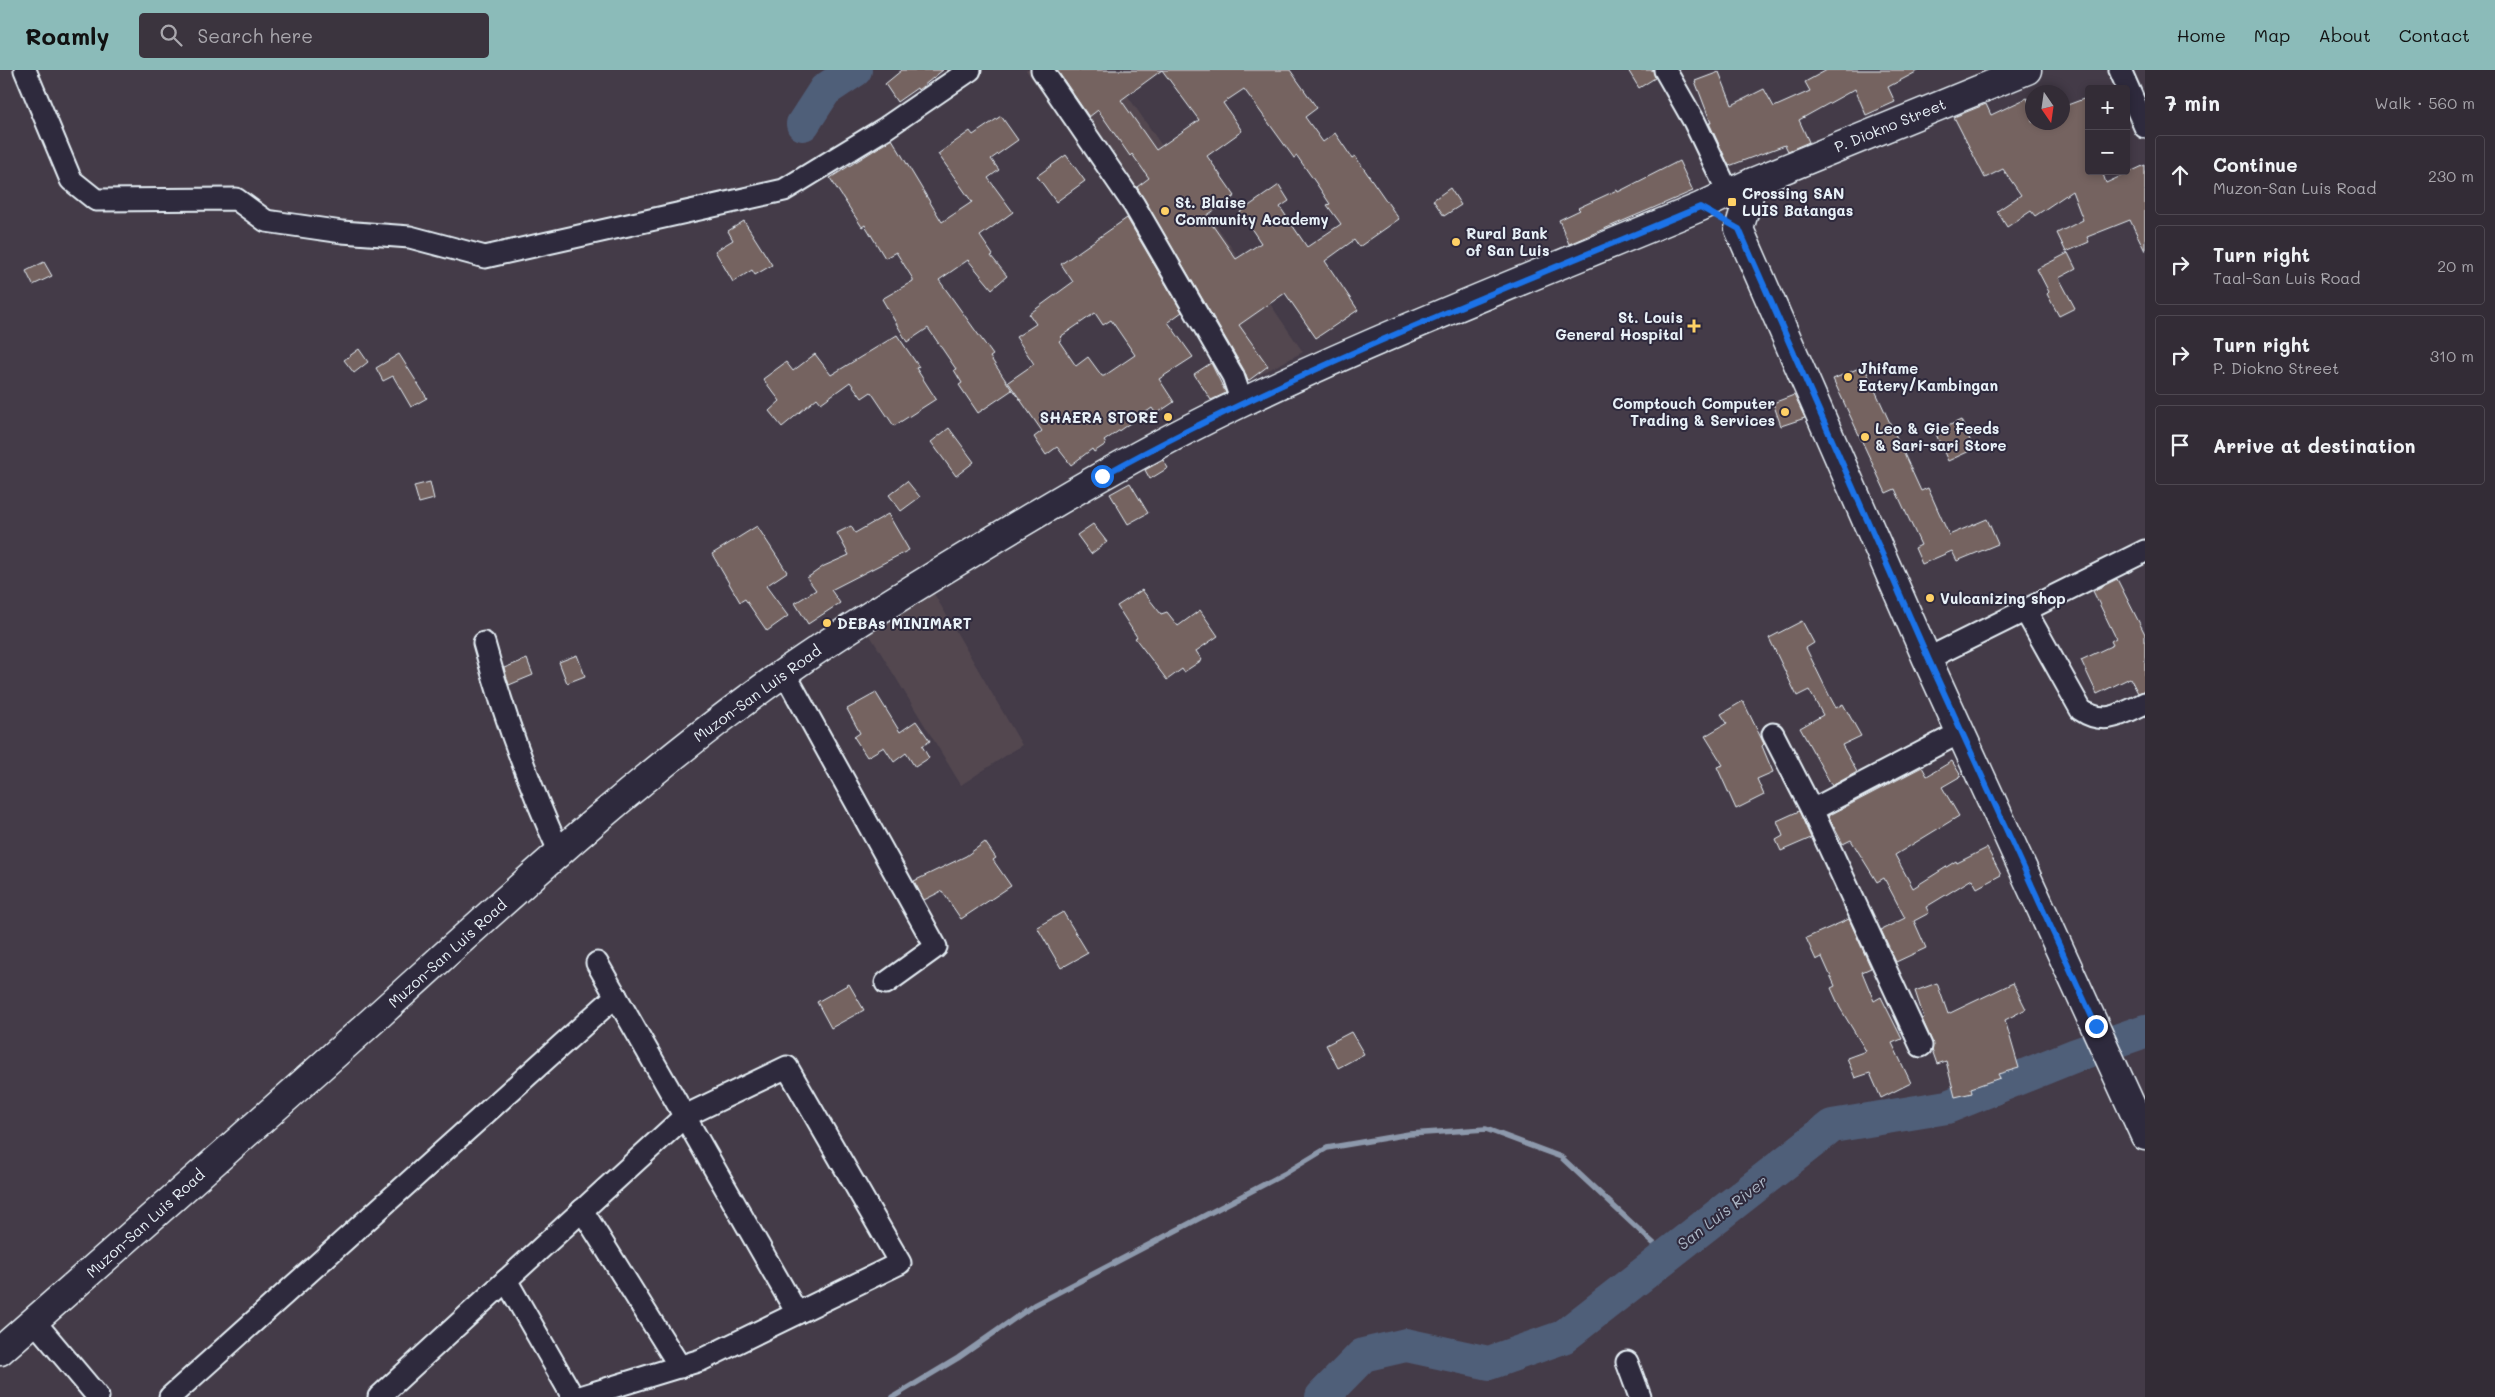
<!DOCTYPE html>
<meta charset="utf-8">
<style>
body{margin:0;font-family:Mali,sans-serif;background:#3b343e;color:#f1f3f6}
.controls{position:absolute;right:15px;top:15px;display:grid;overflow:hidden;border-radius:5px;box-shadow:0 2px 8px #0003}
.controls button{width:45px;height:45px;display:grid;place-items:center;padding:0;border:0;border-bottom:1px solid #4e4851;background:#332c36;color:#f1f3f6;font:25px sans-serif}
.compass{position:absolute;left:2025px;top:15px;width:45px;height:45px;border-radius:50%;background:#332c36;box-shadow:0 2px 8px #0003;rotate:167deg}
.stop{position:absolute;width:15px;height:15px;margin:-11px;border:4px solid #1a73e8;border-radius:50%;background:#fff}
.stop.end{background:#1a73e8;border-color:#fff;box-shadow:0 1px 5px #0008}
.list{margin:0;padding:0;list-style:none}
h2{display:flex;justify-content:space-between;align-items:center;height:65px;margin:0;padding:0 20px;font-size:21px}
h2 small{font-size:16px;font-weight:400;color:#a9a7ad}
.list li{display:grid;grid-template-columns:32px 1fr auto;gap:15px;align-items:center;box-sizing:border-box;height:80px;margin:0 10px 10px;padding:0 10px;border:1px solid #4e4851;border-radius:5px}
.list b{display:block;font-size:19px;white-space:nowrap}
.list p{margin:0;font-size:16px;white-space:nowrap;color:#a9a7ad}
.list em{font-size:16px;font-style:normal;color:#a9a7ad}
.icon{flex:none;width:28px;height:28px;fill:none;stroke:currentColor;stroke-width:2;stroke-linecap:round;stroke-linejoin:round}
.map{position:relative;flex:none;width:2145px;height:1327px;overflow:hidden}
header{display:flex;align-items:center;gap:30px;box-sizing:border-box;height:70px;padding:0 25px;background:#8bbbb9;color:#111}
header strong{font-size:24px}
nav{display:flex;gap:28px;margin-inline-start:auto;font-size:18px}
.search{width:350px;height:45px;background:#3b343e;display:flex;align-items:center;gap:12px;box-sizing:border-box;padding:0 18px;border-radius:5px;color:#a9a7ad;font-size:19px}
main{display:flex}
aside{flex:1;background:#332c36}
.map>svg:first-child{display:block}
.built{fill:#524750}
.lines{fill:none;stroke-linecap:round;stroke-linejoin:round}
.stream{stroke:#8d99ac;stroke-width:5.5}
.river{stroke:#505e79;stroke-width:34}
.building{fill:#746461;stroke:#e8f1f8;fill-rule:evenodd}
.street-casing{stroke:#e8f1f8;stroke-width:25}
.secondary-casing{stroke:#e8f1f8;stroke-width:31}
.street{stroke:#2f2a3d;stroke-width:21}
.secondary{stroke:#2f2a3d;stroke-width:28}
.route{stroke:#1a73e8;stroke-width:6}
.poi-dot{fill:#ffd166;stroke:#2f2a3d;stroke-width:2}
.labels{text-anchor:middle;dominant-baseline:central;stroke-width:4;stroke-linejoin:round;paint-order:stroke}
.street-label{font-size:15px;fill:#e8f1f8;stroke:#2f2a3d}
.poi-label{font-size:15px;font-weight:bold;fill:#e8f1f8;stroke:#2f2a3d;text-anchor:start}
.water-label{font-size:16px;font-style:italic;fill:#abb6c5;stroke:#2f2a3d}
</style>
<header>
<strong>Roamly</strong>
<div class="search"><svg class="icon" aria-label="search" viewBox="0 0 24 24"><circle cx="10" cy="10" r="6"/><path d="M15 15l6 6"/></svg>Search here</div>
<nav><a>Home</a><a>Map</a><a>About</a><a>Contact</a></nav>
</header>
<main>
<div class="map">
<svg width="2145" height="1327" viewBox="0 0 2145 1327">
<rect width="100%" height="100%" fill="#443b48"/>
<filter id="ink" filterUnits="userSpaceOnUse"><feTurbulence type="fractalNoise" baseFrequency=".02" numOctaves="2"/><feDisplacementMap in="SourceGraphic" scale="10" xChannelSelector="R" yChannelSelector="G"/><feConvolveMatrix kernelMatrix="1 2 1 2 8 2 1 2 1" color-interpolation-filters="sRGB"/></filter>
<g filter="url(#ink)">
<g class="built">
<path d="M 1026,0 L 1110,0 L 1303,282 L 1242,314 Z"/>
<path d="M 929,515 L 1022,675 L 961,715 L 865,557 Z"/>
</g>
<g class="lines">
<path class="stream" d="M 893,1327 L 958,1288 L 1034,1235 L 1284,1104 L 1327,1078 L 1409,1064 L 1486,1059 L 1561,1087 L 1666,1185"/>
<g class="river">
<path d="M 803,54 L 825,20 L 855,0"/>
<path d="M 1322,1327 L 1363,1285 L 1406,1275 L 1489,1293 L 1563,1267 L 1832,1056 L 1947,1037 L 2076,985 L 2145,961"/>
</g>
</g>
<g class="building">
<path d="M 902,0 L 943,0 L 918,20 L 917,18 L 897,32 L 885,14 Z"/>
<path d="M 1057,0 L 1290,0 L 1317,38 L 1305,47 L 1323,72 L 1335,63 L 1352,88 L 1355,86 L 1399,149 L 1359,177 L 1354,170 L 1325,191 L 1358,240 L 1316,268 L 1285,223 L 1239,255 L 1268,296 L 1248,311 L 1244,300 L 1137,117 L 1149,108 L 1132,84 L 1130,86 L 1098,40 L 1089,47 ZM 1162,0 L 1199,50 L 1156,80 L 1121,30 ZM 1244,19 L 1294,88 L 1297,86 L 1316,113 L 1330,134 L 1327,135 L 1341,154 L 1307,177 L 1280,137 L 1289,131 L 1279,115 L 1240,142 L 1261,173 L 1236,189 L 1206,146 L 1235,126 L 1207,86 L 1242,61 L 1223,33 Z"/>
<path d="M 1628,0 L 1653,0 L 1655,8 L 1639,18 Z"/>
<path d="M 1827,0 L 1920,0 L 1888,17 L 1895,32 L 1866,45 L 1855,19 L 1799,50 L 1809,72 L 1788,81 L 1785,75 L 1729,96 L 1709,53 L 1711,53 L 1695,11 L 1719,2 L 1732,35 L 1764,19 L 1774,37 L 1810,21 L 1805,12 Z"/>
<path d="M 2089,27 L 2089,101 L 2102,101 L 2106,113 L 2145,95 L 2145,181 L 2130,150 L 2087,167 L 2089,172 L 2066,182 L 2057,163 L 2083,150 L 2072,121 L 2035,146 L 2031,141 L 2007,157 L 1997,141 L 2021,125 L 2003,99 L 1985,108 L 1954,47 L 1986,34 L 1991,45 L 2027,28 L 2032,40 L 2032,52 L 2062,52 L 2062,37 Z"/>
<path d="M 1001,46 L 1018,70 L 991,89 L 999,100 L 988,108 L 1013,142 L 980,166 L 993,185 L 991,186 L 1007,206 L 992,219 L 968,190 L 939,210 L 993,285 L 990,287 L 1012,320 L 978,343 L 959,315 L 962,313 L 954,300 L 956,299 L 928,258 L 907,272 L 882,229 L 913,211 L 913,209 L 896,182 L 885,188 L 865,155 L 862,157 L 830,108 L 892,69 L 942,152 L 972,132 L 938,84 L 970,61 L 973,65 Z"/>
<path d="M 1066,85 L 1085,111 L 1056,132 L 1037,106 Z"/>
<path d="M 1679,91 L 1693,121 L 1569,174 L 1559,150 L 1580,140 L 1578,138 L 1617,120 L 1618,122 Z"/>
<path d="M 1450,118 L 1461,135 L 1444,146 L 1433,130 Z"/>
<path d="M 1127,148 L 1182,242 L 1168,252 L 1193,287 L 1159,309 L 1174,332 L 1156,344 L 1152,338 L 1104,371 L 1106,374 L 1094,382 L 1092,379 L 1071,395 L 1057,377 L 1046,385 L 1034,367 L 1042,361 L 1008,312 L 1034,294 L 1016,267 L 1036,254 L 1029,244 L 1073,212 L 1061,194 ZM 1095,243 L 1103,255 L 1111,250 L 1135,285 L 1104,306 L 1102,306 L 1088,287 L 1076,296 L 1059,271 L 1062,269 L 1060,267 Z"/>
<path d="M 744,151 L 772,195 L 755,205 L 752,200 L 733,212 L 715,181 L 733,170 L 728,161 Z"/>
<path d="M 2068,183 L 2076,199 L 2059,208 L 2075,238 L 2059,246 L 2047,224 L 2049,222 L 2037,199 Z"/>
<path d="M 44,192 L 52,206 L 33,215 L 26,201 Z"/>
<path d="M 897,265 L 919,297 L 916,298 L 936,329 L 894,356 L 871,322 L 862,328 L 850,312 L 821,333 L 817,328 L 782,357 L 769,341 L 780,331 L 763,309 L 786,292 L 793,301 L 815,284 L 831,305 Z"/>
<path d="M 359,279 L 368,292 L 354,303 L 344,290 Z"/>
<path d="M 399,284 L 427,328 L 411,337 L 393,306 L 383,311 L 376,298 Z"/>
<path d="M 1211,293 L 1226,323 L 1211,330 L 1194,304 Z"/>
<path d="M 1864,296 L 1921,421 L 1928,418 L 1949,465 L 1987,449 L 1998,474 L 1957,491 L 1952,481 L 1922,494 L 1915,478 L 1921,475 L 1895,419 L 1886,423 L 1833,309 Z"/>
<path d="M 1794,325 L 1805,348 L 1781,356 L 1773,333 Z"/>
<path d="M 1961,350 L 1974,379 L 1948,391 L 1935,362 Z"/>
<path d="M 949,358 L 974,392 L 956,406 L 931,372 Z"/>
<path d="M 1163,390 L 1168,398 L 1150,409 L 1145,400 Z"/>
<path d="M 907,411 L 920,427 L 901,441 L 889,425 Z"/>
<path d="M 430,412 L 434,429 L 419,433 L 414,416 Z"/>
<path d="M 1130,413 L 1148,443 L 1128,454 L 1110,424 Z"/>
<path d="M 888,444 L 909,480 L 831,520 L 840,533 L 808,554 L 795,533 L 816,520 L 807,508 L 824,496 L 849,485 L 837,463 L 851,456 L 855,463 Z"/>
<path d="M 1093,454 L 1107,472 L 1091,484 L 1077,465 Z"/>
<path d="M 757,456 L 787,502 L 766,516 L 788,546 L 767,561 L 745,529 L 740,532 L 712,484 Z"/>
<path d="M 2117,509 L 2145,564 L 2145,621 L 2138,623 L 2130,608 L 2097,624 L 2081,590 L 2113,575 L 2111,571 L 2116,568 L 2093,521 Z"/>
<path d="M 1142,520 L 1161,544 L 1167,542 L 1178,556 L 1200,540 L 1218,566 L 1196,581 L 1202,590 L 1184,602 L 1182,599 L 1167,610 L 1135,568 L 1137,567 L 1117,536 Z"/>
<path d="M 1802,551 L 1814,573 L 1806,578 L 1829,625 L 1836,638 L 1843,634 L 1861,666 L 1842,675 L 1857,702 L 1832,716 L 1800,658 L 1823,645 L 1809,620 L 1797,626 L 1769,568 Z"/>
<path d="M 577,585 L 585,606 L 567,613 L 559,592 Z"/>
<path d="M 527,589 L 533,605 L 509,615 L 504,598 Z"/>
<path d="M 876,623 L 900,662 L 916,651 L 930,671 L 922,676 L 929,688 L 915,697 L 906,683 L 894,692 L 884,677 L 867,687 L 854,667 L 860,663 L 847,639 Z"/>
<path d="M 1743,631 L 1764,674 L 1762,676 L 1773,702 L 1757,709 L 1764,725 L 1736,739 L 1717,697 L 1723,695 L 1705,666 L 1727,653 L 1721,644 Z"/>
<path d="M 1952,691 L 1961,706 L 1942,717 L 1959,746 L 1895,785 L 1913,818 L 1956,791 L 1957,793 L 1987,778 L 2001,805 L 1977,818 L 1972,809 L 1926,837 L 1929,843 L 1914,851 L 1926,878 L 1896,892 L 1881,860 L 1905,848 L 1884,808 L 1877,812 L 1851,770 L 1843,774 L 1828,746 L 1922,697 L 1927,706 Z"/>
<path d="M 1799,741 L 1811,768 L 1781,781 L 1776,770 L 1783,766 L 1777,751 Z"/>
<path d="M 985,772 L 996,788 L 993,790 L 1011,816 L 961,849 L 942,821 L 924,830 L 914,811 L 966,786 Z"/>
<path d="M 1063,842 L 1088,883 L 1061,898 L 1037,857 Z"/>
<path d="M 1849,849 L 1871,898 L 1862,902 L 1874,931 L 1881,927 L 1902,969 L 1892,973 L 1911,1013 L 1881,1028 L 1870,1003 L 1855,1008 L 1847,988 L 1866,981 L 1840,938 L 1831,918 L 1835,916 L 1822,887 L 1816,890 L 1806,868 Z"/>
<path d="M 1937,913 L 1948,944 L 2013,913 L 2026,939 L 2005,950 L 2019,998 L 1998,1004 L 2000,1008 L 1971,1018 L 1972,1023 L 1955,1027 L 1946,991 L 1937,994 L 1932,980 L 1932,971 L 1922,949 L 1924,948 L 1915,921 Z"/>
<path d="M 849,914 L 864,940 L 831,958 L 817,932 Z"/>
<path d="M 1351,962 L 1364,984 L 1338,998 L 1326,975 Z"/>
</g>
<g class="lines">
<g class="street-casing">
<g id="street">
<path d="M 25,0 L 71,110 L 96,130 L 236,129 L 266,151 L 342,162 L 410,167 L 485,187 L 784,120 L 884,59 L 970,0"/>
<path d="M 1042,0 L 1134,135 L 1233,306 L 1242,332"/>
<path d="M 1665,0 L 1694,51 L 1729,124"/>
<path d="M 2120,0 L 2145,57"/>
<path d="M 2025,540 L 2081,640 C 2104,656 2122,644 2145,633"/>
<path d="M 484,573 C 503,644 529,714 559,781"/>
<path d="M 1927,589 L 2145,481"/>
<path d="M 784,602 L 936,877 L 886,913"/>
<path d="M 1773,664 L 1812,740 L 1921,976"/>
<path d="M 1812,740 L 1961,662"/>
<path d="M 597,893 L 797,1243"/>
<path d="M 582,1140 L 680,1297"/>
<path d="M 506,1210 L 573,1327"/>
<path d="M 34,1251 L 98,1327"/>
<path d="M 1627,1292 L 1640,1327"/>
<path d="M 170,1327 L 616,926"/>
<path d="M 379,1327 L 685,1046 L 787,997 L 900,1193 L 701,1290 L 580,1327"/>
</g>
</g>
<g class="secondary-casing">
<g id="secondary">
<path d="M 1753,112 L 1739,159 L 1927,589 L 2145,1066"/>
<path d="M 0,1281 C 127,1169 255,1057 381,943 C 512,824 640,704 785,602 C 842,562 901,526 960,490 C 1052,434 1144,379 1241,333 C 1391,261 1547,201 1700,137 L 1753,112 L 2027,0"/>
</g>
</g>
<use href="#street" class="street"/>
<use href="#secondary" class="secondary"/>
</g>
</g>
<g class="lines" filter="url(#ink)">
<path class="route" d="M 1102,406 C 1293,300 1498,222 1700,137 L 1739,159 L 1928,588 L 2096,956"/>
</g>
<g class="poi-dot">
<rect x="1727" y="127" width="10" height="10" rx="2.5"/>
<circle cx="1165" cy="141" r="5"/>
<circle cx="1456" cy="172" r="5"/>
<path d="M1691.5 248.5h5v5h5v5h-5v5h-5v-5h-5v-5h5z"/>
<circle cx="1848" cy="307" r="5"/>
<circle cx="1785" cy="342" r="5"/>
<circle cx="1168" cy="347" r="5"/>
<circle cx="1865" cy="367" r="5"/>
<circle cx="1930" cy="528" r="5"/>
<circle cx="827" cy="553" r="5"/>
</g>
<g class="labels">
<g class="street-label">
<text transform="translate(1890 55) rotate(-22)">P. Diokno Street</text>
<text transform="translate(757 623) rotate(-36)">Muzon-San Luis Road</text>
<text transform="translate(447 883) rotate(-42)">Muzon-San Luis Road</text>
<text transform="translate(145 1153) rotate(-42)">Muzon-San Luis Road</text>
</g>
<g class="poi-label">
<text x="1742" y="123">Crossing SAN<tspan x="1742" dy="17">LUIS Batangas</tspan></text>
<text x="1175" y="132">St. Blaise<tspan x="1175" dy="17">Community Academy</tspan></text>
<text x="1466" y="163">Rural Bank<tspan x="1466" dy="17">of San Luis</tspan></text>
<text x="1683" y="247" text-anchor="end">St. Louis<tspan x="1683" dy="17">General Hospital</tspan></text>
<text x="1858" y="298">Jhifame<tspan x="1858" dy="17">Eatery/Kambingan</tspan></text>
<text x="1775" y="333" text-anchor="end">Comptouch Computer<tspan x="1775" dy="17">Trading &amp; Services</tspan></text>
<text x="1158" y="347" text-anchor="end">SHAERA STORE</text>
<text x="1875" y="358">Leo &amp; Gie Feeds<tspan x="1875" dy="17">&amp; Sari-sari Store</tspan></text>
<text x="1940" y="528">Vulcanizing shop</text>
<text x="837" y="553">DEBAs MINIMART</text>
</g>
<g class="water-label">
<text transform="translate(1722 1142) rotate(-38)">San Luis River</text>
</g>
</g>
</svg>
<div class="controls">
<button>+</button>
<button>−</button>
</div>
<svg class="compass" viewBox="-18 -18 36 36"><path d="M0-13l5 13h-10z" fill="#e53935"/><path d="M0 13l5-13h-10z" fill="#a9a7ad"/></svg>
<div class="stop" style="left:1102px;top:406px"></div>
<div class="stop end" style="left:2096px;top:956px"></div>
</div>
<aside>
<h2>7 min<small>Walk · 560 m</small></h2>
<ul class="list">
<li><svg class="icon" aria-label="ahead" viewBox="0 0 24 24"><path d="M12 20V5M6 11l6-6 6 6"/></svg><div><b>Continue</b><p>Muzon-San Luis Road</p></div><em>230 m</em></li>
<li><svg class="icon" aria-label="right" viewBox="0 0 24 24"><path d="M7 20v-9h11M14 6l5 5-5 5"/></svg><div><b>Turn right</b><p>Taal-San Luis Road</p></div><em>20 m</em></li>
<li><svg class="icon" aria-label="right" viewBox="0 0 24 24"><path d="M7 20v-9h11M14 6l5 5-5 5"/></svg><div><b>Turn right</b><p>P. Diokno Street</p></div><em>310 m</em></li>
<li><svg class="icon" aria-label="arrive" viewBox="0 0 24 24"><path d="M6 21V4h12l-3 4 3 4H6"/></svg><div><b>Arrive at destination</b></div></li>
</ul>
</aside>
</main>
